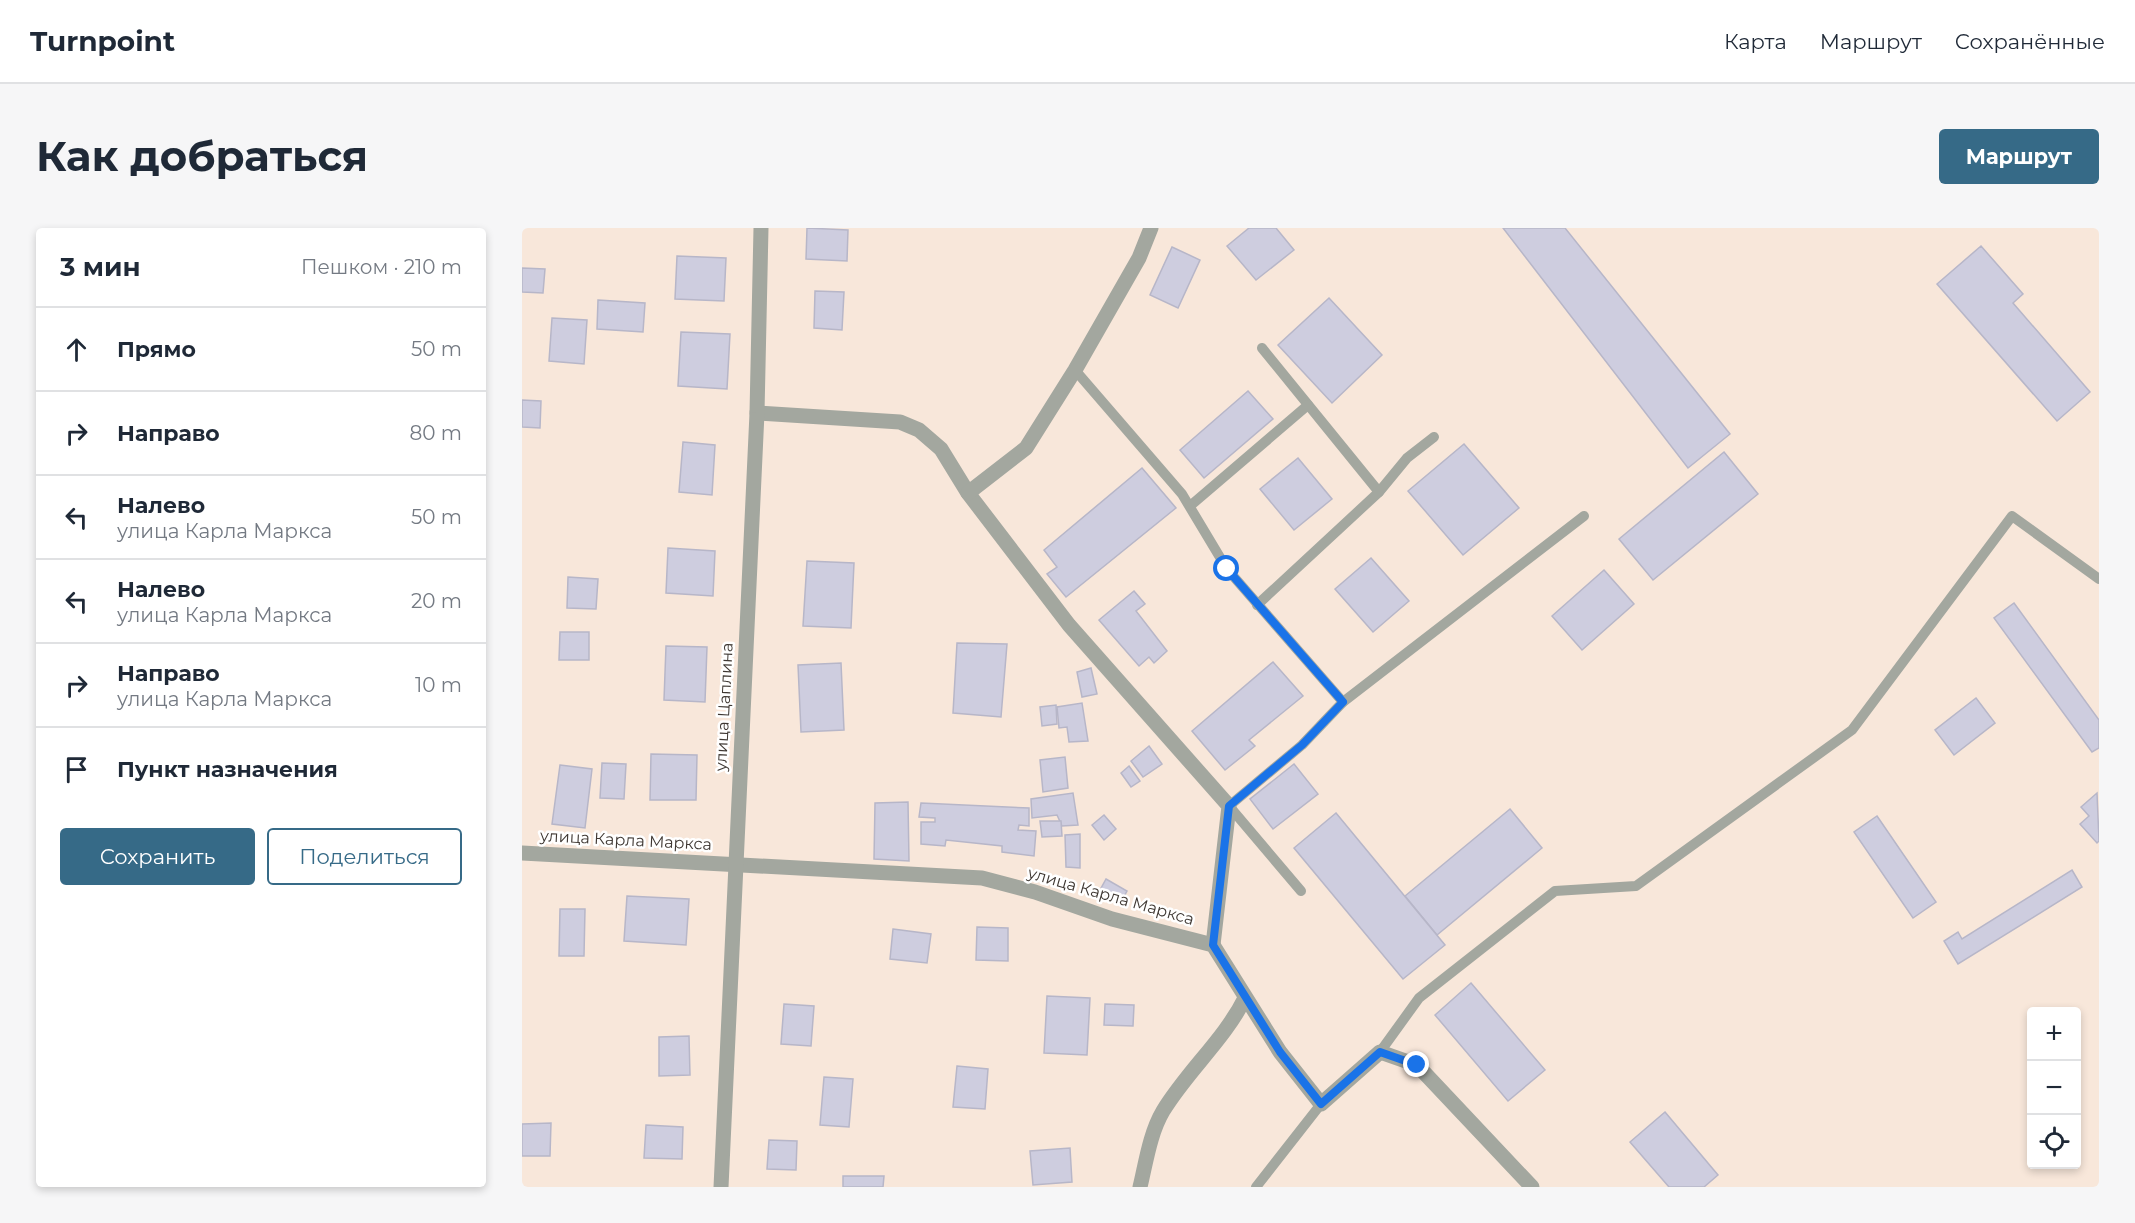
<!DOCTYPE html>
<html lang="ru">
<meta charset="utf-8">
<style>
body{margin:0;font-family:Montserrat,sans-serif;background:#f6f6f7;color:#1f2937}
.controls{position:absolute;right:18px;bottom:18px;display:grid;overflow:hidden;border-radius:6px;box-shadow:0 3px 9px #0003}
.controls button{width:54px;height:54px;display:grid;place-items:center;padding:0;border:0;border-bottom:2px solid #e0e1e3;background:#fff;color:#1f2937;font:30px sans-serif}
.stop{position:absolute;width:18px;height:18px;margin:-14px;border:4px solid #1a73e8;border-radius:50%;background:#fff}
.stop.end{background:#1a73e8;border-color:#fff;box-shadow:0 2px 6px #0008}
.list{margin:0;padding:0;list-style:none}
h2{display:flex;justify-content:space-between;align-items:center;height:78px;margin:0;padding:0 24px;font-size:26px}
h2 small{font-size:20px;font-weight:400;color:#747a83}
.list li{display:grid;grid-template-columns:39px 1fr auto;gap:18px;align-items:center;box-sizing:border-box;height:84px;padding:0 24px;border-top:2px solid #e0e1e3}
.list b{display:block;font-size:22px;white-space:nowrap}
.list p{margin:0;font-size:20px;white-space:nowrap;color:#747a83}
.list em{font-size:20px;font-style:normal;color:#747a83}
.actions{display:flex;gap:12px;padding:18px 24px}
.actions a{flex:1;padding:14px 0;border:2px solid #366a87;border-radius:6px;text-align:center;font-size:21px;color:#366a87}
.actions .main{background:#366a87;color:#fff}
.icon{flex:none;width:33px;height:33px;fill:none;stroke:currentColor;stroke-width:2;stroke-linecap:round;stroke-linejoin:round}
.map{position:relative;flex:none;width:1577px;height:959px;overflow:hidden;border-radius:6px}
header{display:flex;align-items:center;gap:36px;box-sizing:border-box;height:84px;padding:0 30px;background:#fff;border-bottom:2px solid #e0e1e3}
header strong{font-size:28px}
nav{display:flex;gap:33px;margin-inline-start:auto;font-size:21px}
.intro{display:flex;align-items:center;justify-content:space-between;box-sizing:border-box;height:144px;padding:0 36px}
h1{margin:0;font-size:42px}
.button{padding:15px 27px;border-radius:6px;background:#366a87;color:#fff;font-size:21px;font-weight:700}
main{display:flex;gap:36px;padding:0 36px}
aside{flex:1;background:#fff;border-radius:6px;box-shadow:0 3px 9px #0003}
.map>svg:first-child{display:block}
.building{fill:#cecddf;stroke:#b7b6c8;stroke-width:1.5}
.lines{fill:none;stroke-linecap:round;stroke-linejoin:round}
.lane{stroke:#a3a79f;stroke-width:10}
.street{stroke:#a3a79f;stroke-width:15}
.route{stroke:#1a73e8;stroke-width:8}
.labels{text-anchor:middle;dominant-baseline:central;stroke-width:5;stroke-linejoin:round;paint-order:stroke}
.street-label{font-size:16px;fill:#3e3732;stroke:#fff}
</style>
<header>
<strong>Turnpoint</strong>
<nav><a>Карта</a><a>Маршрут</a><a>Сохранённые</a></nav>
</header>
<div class="intro"><h1>Как добраться</h1><a class="button">Маршрут</a></div>
<main>
<aside>
<h2>3 мин<small>Пешком · 210 m</small></h2>
<ul class="list">
<li><svg class="icon" aria-label="ahead" viewBox="0 0 24 24"><path d="M12 20V5M6 11l6-6 6 6"/></svg><div><b>Прямо</b></div><em>50 m</em></li>
<li><svg class="icon" aria-label="right" viewBox="0 0 24 24"><path d="M7 20v-9h11M14 6l5 5-5 5"/></svg><div><b>Направо</b></div><em>80 m</em></li>
<li><svg class="icon" aria-label="left" viewBox="0 0 24 24"><path d="M17 20v-9H6M10 6l-5 5 5 5"/></svg><div><b>Налево</b><p>улица Карла Маркса</p></div><em>50 m</em></li>
<li><svg class="icon" aria-label="left" viewBox="0 0 24 24"><path d="M17 20v-9H6M10 6l-5 5 5 5"/></svg><div><b>Налево</b><p>улица Карла Маркса</p></div><em>20 m</em></li>
<li><svg class="icon" aria-label="right" viewBox="0 0 24 24"><path d="M7 20v-9h11M14 6l5 5-5 5"/></svg><div><b>Направо</b><p>улица Карла Маркса</p></div><em>10 m</em></li>
<li><svg class="icon" aria-label="arrive" viewBox="0 0 24 24"><path d="M6 21V4h12l-3 4 3 4H6"/></svg><div><b>Пункт назначения</b></div></li>
</ul>
<div class="actions"><a class="main">Сохранить</a><a>Поделиться</a></div>
</aside>
<div class="map">
<svg width="1577" height="959" viewBox="0 0 1577 959">
<rect width="100%" height="100%" fill="#f8e7da"/>
<g class="building">
<path d="M 285,0 L 326,2 L 325,33 L 284,31 Z"/>
<path d="M 727,0 L 754,0 L 772,22 L 734,52 L 705,18 Z"/>
<path d="M 981,0 L 1043,0 L 1208,206 L 1166,240 Z"/>
<path d="M 1459,18 L 1501,66 L 1491,75 L 1568,164 L 1535,193 L 1415,56 Z"/>
<path d="M 650,19 L 678,32 L 656,80 L 628,67 Z"/>
<path d="M 155,28 L 204,30 L 202,73 L 153,71 Z"/>
<path d="M 0,40 L 23,41 L 21,65 L 0,64 Z"/>
<path d="M 293,63 L 322,64 L 320,102 L 292,100 Z"/>
<path d="M 807,70 L 860,127 L 810,175 L 756,117 Z"/>
<path d="M 76,72 L 123,75 L 121,104 L 75,101 Z"/>
<path d="M 30,90 L 65,92 L 62,136 L 27,133 Z"/>
<path d="M 159,104 L 208,106 L 205,161 L 156,158 Z"/>
<path d="M 726,163 L 751,191 L 682,250 L 658,222 Z"/>
<path d="M 0,172 L 19,173 L 18,200 L 0,199 Z"/>
<path d="M 161,214 L 193,217 L 190,267 L 157,264 Z"/>
<path d="M 942,216 L 997,280 L 941,327 L 886,263 Z"/>
<path d="M 1202,224 L 1236,266 L 1131,352 L 1097,311 Z"/>
<path d="M 776,230 L 810,271 L 772,302 L 738,261 Z"/>
<path d="M 620,240 L 654,280 L 544,369 L 525,346 L 535,339 L 522,322 Z"/>
<path d="M 146,320 L 193,323 L 191,368 L 144,365 Z"/>
<path d="M 849,330 L 887,373 L 851,404 L 813,361 Z"/>
<path d="M 285,333 L 332,335 L 329,400 L 281,398 Z"/>
<path d="M 1082,342 L 1112,376 L 1060,422 L 1030,388 Z"/>
<path d="M 46,349 L 76,351 L 74,381 L 45,380 Z"/>
<path d="M 612,363 L 623,376 L 614,383 L 645,423 L 632,435 L 627,429 L 617,438 L 577,392 Z"/>
<path d="M 1492,375 L 1577,492 L 1577,520 L 1570,524 L 1472,390 Z"/>
<path d="M 38,404 L 67,404 L 67,432 L 37,432 Z"/>
<path d="M 435,415 L 485,416 L 479,489 L 431,485 Z"/>
<path d="M 144,418 L 185,419 L 183,474 L 142,472 Z"/>
<path d="M 751,434 L 781,468 L 727,512 L 733,518 L 703,542 L 670,503 Z"/>
<path d="M 319,435 L 322,502 L 279,504 L 276,437 Z"/>
<path d="M 569,440 L 575,466 L 560,469 L 555,444 Z"/>
<path d="M 1454,470 L 1473,495 L 1432,527 L 1413,502 Z"/>
<path d="M 560,475 L 566,513 L 547,514 L 545,499 L 537,500 L 535,479 Z"/>
<path d="M 534,477 L 535,496 L 520,498 L 518,479 Z"/>
<path d="M 627,518 L 640,536 L 621,549 L 609,533 Z"/>
<path d="M 129,526 L 175,527 L 174,572 L 128,572 Z"/>
<path d="M 543,529 L 546,560 L 521,564 L 518,532 Z"/>
<path d="M 80,535 L 104,536 L 102,571 L 78,570 Z"/>
<path d="M 772,536 L 796,566 L 751,601 L 728,571 Z"/>
<path d="M 38,537 L 70,541 L 63,600 L 30,596 Z"/>
<path d="M 607,538 L 618,553 L 609,559 L 599,545 Z"/>
<path d="M 551,565 L 556,597 L 540,598 L 535,587 L 510,590 L 509,571 Z"/>
<path d="M 1575,565 L 1577,613 L 1575,615 L 1558,596 L 1567,588 L 1559,579 Z"/>
<path d="M 386,574 L 387,633 L 352,631 L 353,575 Z"/>
<path d="M 399,575 L 507,580 L 507,598 L 497,597 L 496,602 L 514,603 L 512,628 L 480,624 L 480,618 L 424,612 L 423,618 L 399,616 L 399,594 L 413,594 L 413,590 L 397,589 Z"/>
<path d="M 988,581 L 1020,620 L 915,707 L 883,668 Z"/>
<path d="M 814,585 L 923,717 L 881,751 L 772,620 Z"/>
<path d="M 582,587 L 594,601 L 582,612 L 570,597 Z"/>
<path d="M 1355,588 L 1414,674 L 1391,690 L 1332,604 Z"/>
<path d="M 518,593 L 539,593 L 540,608 L 520,609 Z"/>
<path d="M 558,606 L 558,640 L 544,639 L 543,607 Z"/>
<path d="M 1550,642 L 1560,659 L 1436,736 L 1422,713 L 1436,704 L 1440,711 Z"/>
<path d="M 584,651 L 605,663 L 599,674 L 578,662 Z"/>
<path d="M 105,668 L 167,671 L 164,717 L 102,713 Z"/>
<path d="M 38,681 L 63,681 L 62,728 L 37,728 Z"/>
<path d="M 455,699 L 486,700 L 486,733 L 454,732 Z"/>
<path d="M 371,701 L 409,706 L 405,735 L 368,731 Z"/>
<path d="M 949,755 L 1023,842 L 986,873 L 913,787 Z"/>
<path d="M 525,768 L 568,770 L 565,827 L 522,825 Z"/>
<path d="M 262,776 L 292,778 L 289,818 L 259,816 Z"/>
<path d="M 583,776 L 612,777 L 611,798 L 582,797 Z"/>
<path d="M 167,808 L 168,847 L 137,848 L 137,809 Z"/>
<path d="M 435,838 L 466,841 L 463,881 L 431,879 Z"/>
<path d="M 302,849 L 331,851 L 327,899 L 298,897 Z"/>
<path d="M 1143,884 L 1196,947 L 1182,959 L 1147,959 L 1108,914 Z"/>
<path d="M 29,895 L 28,928 L 0,928 L 0,896 Z"/>
<path d="M 124,897 L 161,899 L 160,931 L 122,930 Z"/>
<path d="M 247,912 L 275,913 L 274,942 L 245,941 Z"/>
<path d="M 548,920 L 550,954 L 511,957 L 508,923 Z"/>
<path d="M 321,948 L 362,948 L 361,959 L 321,959 Z"/>
</g>
<g class="lines">
<g class="lane">
<path d="M 740,120 L 857,264"/>
<path d="M 553,142 L 660,266 L 705,341 L 821,474"/>
<path d="M 668,278 L 786,177"/>
<path d="M 735,377 L 857,264 L 885,230 L 912,209"/>
<path d="M 779,663 L 707,578 L 780,517 L 821,474 L 1062,288"/>
<path d="M 858,824 L 897,770 L 1033,663 L 1114,658 L 1330,502 L 1490,288 L 1577,351"/>
<path d="M 734,959 L 799,876"/>
</g>
<g class="street">
<path d="M 235,185 L 378,194 L 397,202 L 419,221 L 446,265 L 547,397 L 707,578 L 691,717"/>
<path d="M 446,265 L 504,220 L 553,142 L 617,30 L 629,0"/>
<path d="M 0,625 L 460,650 L 513,664 L 590,691 L 691,717 L 758,824 L 799,876 L 858,824 L 895,837 L 1010,959"/>
<path d="M 199,959 L 235,185 L 239,0"/>
<path d="M 618,959 C 624,934 628,905 641,883 C 666,842 702,812 723,770"/>
</g>
</g>
<g class="lines">
<path class="route" d="M 705,341 L 821,474 L 780,517 L 707,578 L 691,717 L 758,824 L 799,876 L 858,824 L 895,837"/>
</g>
<g class="labels">
<g class="street-label">
<text transform="translate(202 479) rotate(-87)">улица Цаплина</text>
<text transform="translate(104 612) rotate(3)">улица Карла Маркса</text>
<text transform="translate(589 668) rotate(16)">улица Карла Маркса</text>
</g>
</g>
</svg>
<div class="controls">
<button>+</button>
<button>−</button>
<button><svg class="icon" aria-label="locate" viewBox="0 0 24 24"><circle cx="12" cy="12" r="6"/><path d="M12 2v4M12 18v4M2 12h4M18 12h4"/></svg></button>
</div>
<div class="stop" style="left:705px;top:341px"></div>
<div class="stop end" style="left:895px;top:837px"></div>
</div>
</main>
